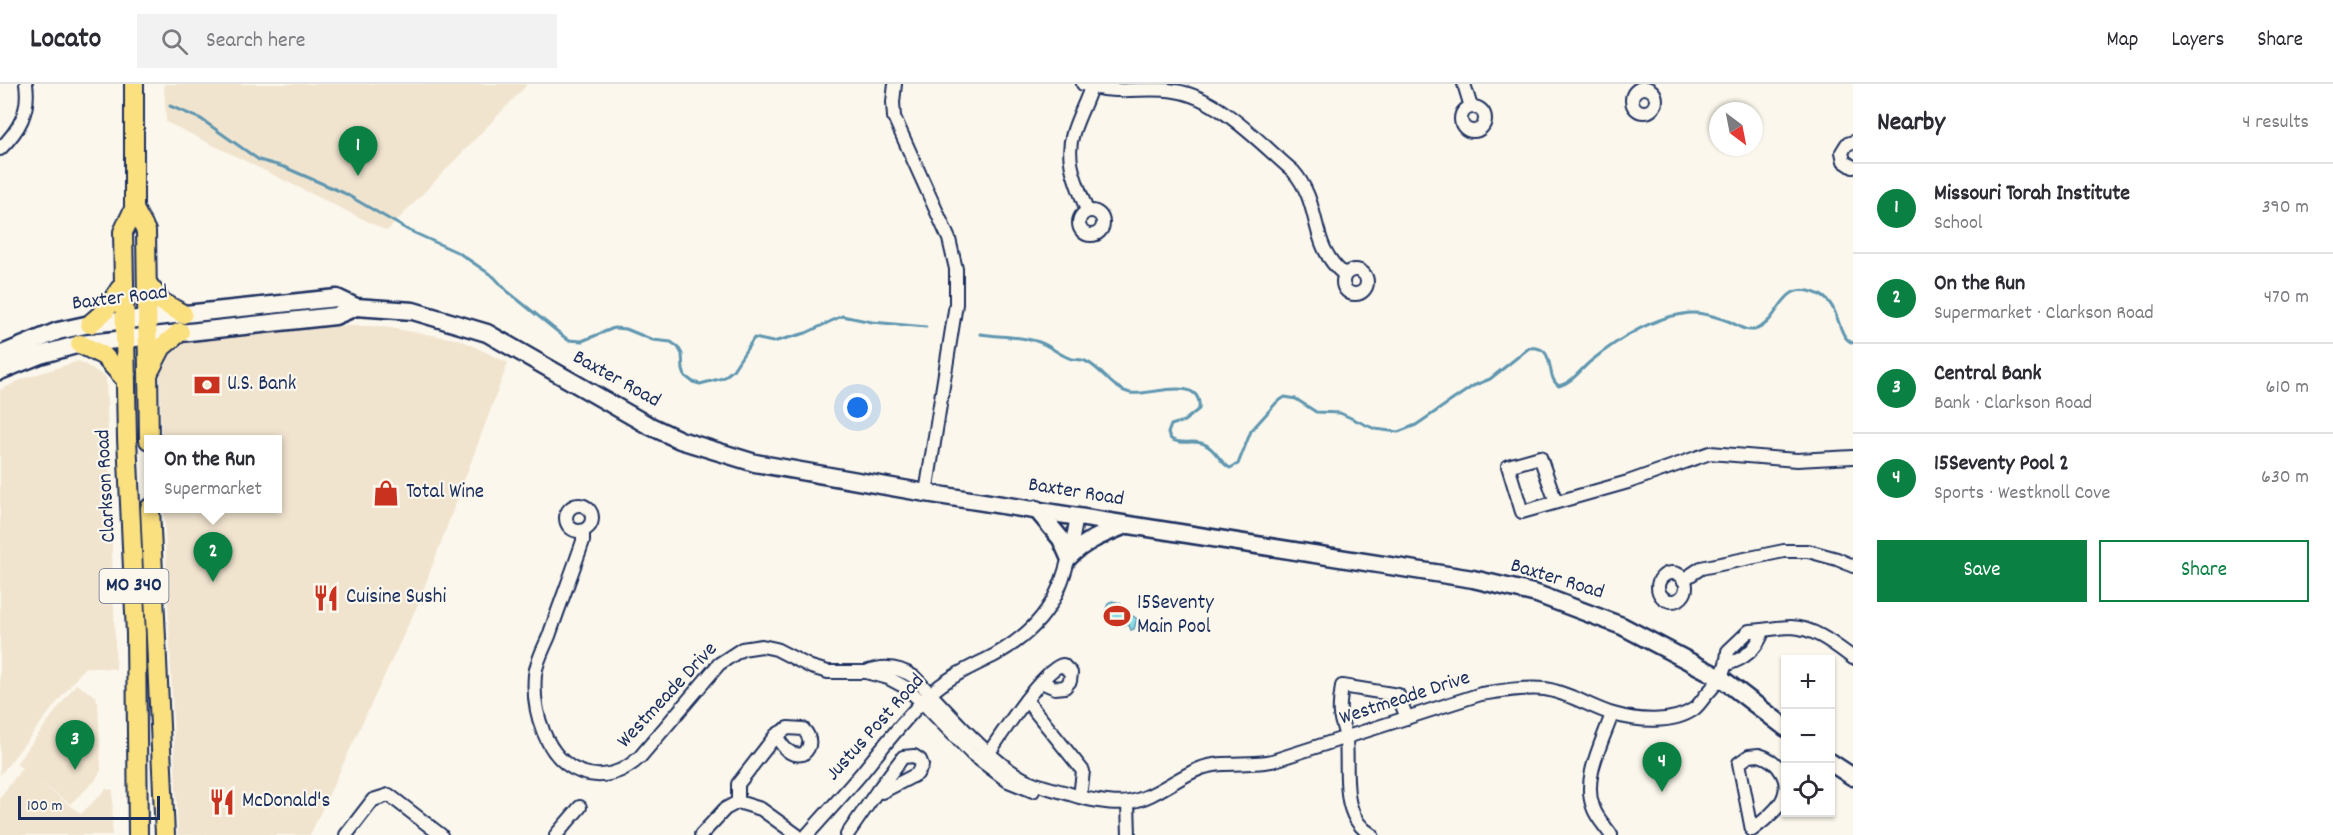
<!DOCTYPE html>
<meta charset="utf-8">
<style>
body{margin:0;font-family:Dekko,sans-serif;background:#f2f2f3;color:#2b2b33}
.controls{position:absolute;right:18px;bottom:18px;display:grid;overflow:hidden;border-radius:0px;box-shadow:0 2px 4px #0004}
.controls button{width:54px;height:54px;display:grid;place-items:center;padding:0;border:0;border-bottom:2px solid #e1e1e2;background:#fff;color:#2b2b33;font:30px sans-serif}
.compass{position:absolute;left:1709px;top:18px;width:54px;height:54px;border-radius:50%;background:#fff;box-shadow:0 2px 4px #0004;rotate:148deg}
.scale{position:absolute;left:18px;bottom:15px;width:142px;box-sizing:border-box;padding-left:6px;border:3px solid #1b2f5e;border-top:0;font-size:16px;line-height:21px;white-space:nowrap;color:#1b2f5e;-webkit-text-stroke:4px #fbf7ec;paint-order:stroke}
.you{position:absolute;left:858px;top:324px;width:21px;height:21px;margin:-15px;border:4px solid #fff;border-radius:50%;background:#1a73e8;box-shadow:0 0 0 9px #1a73e833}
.badge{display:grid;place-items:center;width:39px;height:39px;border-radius:50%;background:#0b8043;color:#fff;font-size:20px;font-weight:700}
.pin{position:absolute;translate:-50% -50px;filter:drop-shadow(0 2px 3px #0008)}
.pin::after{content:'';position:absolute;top:32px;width:21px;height:18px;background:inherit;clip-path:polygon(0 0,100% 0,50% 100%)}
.popup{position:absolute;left:144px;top:351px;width:138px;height:78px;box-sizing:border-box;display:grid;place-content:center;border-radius:0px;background:#fff;filter:drop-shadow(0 2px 4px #0005);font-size:20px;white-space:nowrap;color:#7c7c81}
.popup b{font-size:22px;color:#2b2b33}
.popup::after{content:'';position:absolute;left:50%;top:100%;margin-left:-12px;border:12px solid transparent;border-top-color:#fff}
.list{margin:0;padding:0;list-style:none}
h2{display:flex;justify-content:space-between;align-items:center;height:78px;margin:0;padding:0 24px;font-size:26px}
h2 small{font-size:20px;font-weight:400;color:#7c7c81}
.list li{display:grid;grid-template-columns:39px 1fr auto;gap:18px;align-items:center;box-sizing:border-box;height:90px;padding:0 24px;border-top:2px solid #e1e1e2}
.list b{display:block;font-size:22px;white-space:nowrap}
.list p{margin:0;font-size:20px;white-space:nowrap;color:#7c7c81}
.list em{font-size:20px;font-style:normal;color:#7c7c81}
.actions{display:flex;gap:12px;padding:18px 24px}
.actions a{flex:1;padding:14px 0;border:2px solid #0b8043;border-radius:0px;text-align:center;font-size:21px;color:#0b8043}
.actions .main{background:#0b8043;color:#fff}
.icon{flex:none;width:33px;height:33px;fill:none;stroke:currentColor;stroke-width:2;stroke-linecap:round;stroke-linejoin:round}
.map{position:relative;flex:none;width:1853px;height:751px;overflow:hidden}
header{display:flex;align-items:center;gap:36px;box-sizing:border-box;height:84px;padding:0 30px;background:#fff;border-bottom:2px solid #e1e1e2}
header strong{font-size:28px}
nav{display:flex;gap:33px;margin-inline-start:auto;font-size:21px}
.search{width:420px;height:54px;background:#f2f2f3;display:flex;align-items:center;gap:15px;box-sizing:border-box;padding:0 21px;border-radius:0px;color:#7c7c81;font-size:22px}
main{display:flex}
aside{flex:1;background:#fff}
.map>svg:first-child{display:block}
.built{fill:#f1e4cf}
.water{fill:#8adae7;stroke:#5e96b0;stroke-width:1.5}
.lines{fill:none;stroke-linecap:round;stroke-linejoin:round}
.stream{stroke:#5e96b0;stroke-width:3}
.street-casing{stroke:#1b2f5e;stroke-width:16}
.secondary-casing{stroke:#1b2f5e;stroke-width:21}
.primary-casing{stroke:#1b2f5e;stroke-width:22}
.street{stroke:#fbf7ec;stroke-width:12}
.secondary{stroke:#fbf7ec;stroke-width:16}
.primary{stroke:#fbe080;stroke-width:18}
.labels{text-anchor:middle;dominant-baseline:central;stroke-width:4.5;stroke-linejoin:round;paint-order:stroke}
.shield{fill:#fbf7ec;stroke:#5e6b89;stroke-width:1.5}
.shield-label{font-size:20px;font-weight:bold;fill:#1b2f5e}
.street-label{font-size:21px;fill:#1b2f5e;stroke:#fbf7ec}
.poi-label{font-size:21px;fill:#1b2f5e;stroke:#fbf7ec;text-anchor:start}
</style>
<header>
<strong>Locato</strong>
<div class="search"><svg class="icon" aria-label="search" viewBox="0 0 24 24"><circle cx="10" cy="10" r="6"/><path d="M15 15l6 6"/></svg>Search here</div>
<nav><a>Map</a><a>Layers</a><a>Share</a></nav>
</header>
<main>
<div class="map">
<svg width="1853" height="751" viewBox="0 0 1853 751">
<rect width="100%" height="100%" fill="#fbf7ec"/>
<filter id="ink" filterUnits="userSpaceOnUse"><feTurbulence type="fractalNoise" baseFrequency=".0167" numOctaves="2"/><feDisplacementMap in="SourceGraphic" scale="12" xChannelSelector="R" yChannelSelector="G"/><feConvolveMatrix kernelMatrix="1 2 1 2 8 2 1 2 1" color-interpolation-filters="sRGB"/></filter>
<g filter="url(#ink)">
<g class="built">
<path d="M 164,0 L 525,0 L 526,2 L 387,147 L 166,38 Z"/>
<path d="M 343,242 L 378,242 L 461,256 L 508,279 L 418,520 L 310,751 L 178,751 L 164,425 L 278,424 L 278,356 L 161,355 L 160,291 L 165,275 L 174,264 L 186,257 Z"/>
<path d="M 79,277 L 106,293 L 116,585 L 85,583 L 0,691 L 0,306 L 25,294 Z"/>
<path d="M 76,600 L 95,612 L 98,620 L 101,686 L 95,697 L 70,720 L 37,696 L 81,730 L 106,705 L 113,706 L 112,751 L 0,751 L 0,714 L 22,684 L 16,680 Z"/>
</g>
<path class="water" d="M 1112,517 L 1120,519 L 1127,534 L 1133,532 L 1137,535 L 1134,545 L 1131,546 L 1129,541 L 1118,541 L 1121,537 L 1119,534 L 1112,536 L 1108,533 L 1105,528 L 1108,520 Z"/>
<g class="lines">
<g class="stream">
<path d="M 170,22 L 201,35 L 259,76 L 284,83 L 344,109 L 408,146 L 459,169 L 494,193 L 507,207 L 568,256 L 582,257 L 614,244 L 626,245 L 653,256 L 671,258 L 678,263 L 682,270 L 683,286 L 685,292 L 693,298 L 700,300 L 723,294 L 733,286 L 754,254 L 773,258 L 806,249 L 842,232 L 872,238 L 926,243"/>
<path d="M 980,250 C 999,253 1022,252 1039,258 C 1051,262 1060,272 1072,275 C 1076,276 1081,275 1085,277 C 1102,284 1110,304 1130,309 C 1146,313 1203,289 1199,325 L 1184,337 L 1171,341 L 1168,349 L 1171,355 C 1181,362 1193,355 1204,360 C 1216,365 1219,378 1230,384 L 1238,380 L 1251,347 L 1277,318 L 1285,313 L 1296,315 L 1316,328 L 1340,329 L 1375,345 L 1398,348 L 1416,341 L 1473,302 L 1490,295 L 1529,264 C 1558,261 1544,293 1559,302 C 1573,298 1580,286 1591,277 C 1617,256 1649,235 1683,230 C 1698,227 1714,232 1728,237 C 1738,241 1746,249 1757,245 C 1783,234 1780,194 1818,210 C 1842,220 1835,252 1853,259"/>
</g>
<g class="street-casing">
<g id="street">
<path d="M 895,0 L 893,18 L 894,33 L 949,155 L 956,185 L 956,220 L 926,409"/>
<path d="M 1083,0 C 1117,12 1143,2 1175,7 C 1218,13 1260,59 1293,87 C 1323,121 1308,162 1345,191"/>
<path d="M 1464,0 L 1471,23"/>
<circle cx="1644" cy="16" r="12"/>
<circle cx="1473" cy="35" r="12"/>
<path d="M 1853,58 L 1847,60 L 1842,68 L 1844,77 L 1853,83"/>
<path d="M 0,65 C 19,46 30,28 26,0"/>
<circle cx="1091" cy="139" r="12"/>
<path d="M 1087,127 C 1078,101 1064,77 1073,49 C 1078,32 1087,17 1092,0"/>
<circle cx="1355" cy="198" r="12"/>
<path d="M 1556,418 L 1540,373 L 1508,382 L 1522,428 L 1628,398 L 1710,369 L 1797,376 L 1853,373"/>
<circle cx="579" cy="434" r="13"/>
<path d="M 583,447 L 583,457 C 572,489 560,520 549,552 C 544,564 536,578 535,591 C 532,626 545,675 581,688 C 603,696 624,688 640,673 L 719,580 L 742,565 L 762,562 L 776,565 L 811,583 L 828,588 L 866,588 L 888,594 L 905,603 L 922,618 L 972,670 L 1008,697 L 1033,707"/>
<circle cx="1672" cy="503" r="14"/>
<path d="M 1683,496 L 1701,484 L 1784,467 L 1808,467 L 1837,475 L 1853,482"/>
<path d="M 1727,580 C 1743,576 1758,564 1763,547"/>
<path d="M 866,588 C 883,581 899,583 914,593 C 944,623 986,674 1022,694 C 1036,702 1054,705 1070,710 C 1084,715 1113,721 1129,718 C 1154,714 1176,694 1199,685 C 1222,676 1248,682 1272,677 L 1481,610 C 1501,607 1524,603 1545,605 C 1570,609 1590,623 1613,630 C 1637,637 1673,640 1694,625 C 1699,621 1702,616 1706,611 C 1719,597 1727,586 1728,567 L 1749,547 C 1763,547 1777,543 1791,543 C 1815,544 1834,560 1853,574"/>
<path d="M 1026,616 L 1083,687 L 1080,713"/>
<path d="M 1759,671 C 1780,677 1794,699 1780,720 C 1772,731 1762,738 1752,746 L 1739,679 L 1749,672 Z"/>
<path d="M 914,672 L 920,676 L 922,681 L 917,690 L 882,708 L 878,706 L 903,673 Z"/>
<path d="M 986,673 C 998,656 1044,583 1063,581 L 1071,589 L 1070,597 L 1065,603 L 1055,604 L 1041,598"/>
<path d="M 738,718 L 761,725 L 797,751"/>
<path d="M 1128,719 L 1129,751"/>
<path d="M 346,751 L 373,716 L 389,711 L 441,751"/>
<path d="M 556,751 L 580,723"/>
<path d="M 701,751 L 725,725 L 738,718 L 738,700 L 776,651 L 788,644 L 803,645 C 811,653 812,663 803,670 C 789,673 782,662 776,651"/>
<path d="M 807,751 C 825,731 843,711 861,690 C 883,663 904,635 929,611 C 949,592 972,583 995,571 C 1056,537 1066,496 1077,432"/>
<path d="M 847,751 L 878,706"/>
<path d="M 1372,751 C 1339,732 1349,688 1346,657 C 1346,648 1341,639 1340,630 C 1339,620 1341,611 1342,602 L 1398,611 L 1407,634"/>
<path d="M 1611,751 C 1605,742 1596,733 1593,723 C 1582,694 1603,657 1612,630"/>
</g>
</g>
<g class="secondary-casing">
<g id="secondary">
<path d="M 0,271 L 58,247 L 90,240 L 337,214 L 356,223 L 413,227 L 487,249 L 646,340 L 680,356 L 755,379 L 926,409 L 1473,495 L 1537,510 L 1622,542 L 1721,594 L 1786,644"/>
<path d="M 0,287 L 40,271 L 80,260 L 335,232 L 356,223"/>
<path d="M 1036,425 L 1061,455 L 1069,473 C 1084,457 1106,449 1126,441"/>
<path d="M 1830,678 L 1853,693"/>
</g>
</g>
<g class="primary-casing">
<g id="primary">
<path d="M 134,0 L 134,125 L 123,148 L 127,354 L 136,550 L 138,751"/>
<path d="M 134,125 L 146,147 L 149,356"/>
<path d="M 147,199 L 162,218 L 183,230"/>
<path d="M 90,240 L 105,227 L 124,199"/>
<path d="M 80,260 L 104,272 L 125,295"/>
<path d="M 149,288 L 162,263 L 180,248"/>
<path d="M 150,424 L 165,751"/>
</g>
</g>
<use href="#street" class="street"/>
<use href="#secondary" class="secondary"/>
<use href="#primary" class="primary"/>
</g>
</g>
<defs>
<g id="bank-bare" transform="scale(2.07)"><path d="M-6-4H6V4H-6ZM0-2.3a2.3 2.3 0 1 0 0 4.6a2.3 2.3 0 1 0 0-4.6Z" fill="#c8321e" stroke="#fbf7ec" stroke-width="2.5" paint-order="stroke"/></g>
<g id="shop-bare" transform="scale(2.07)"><path d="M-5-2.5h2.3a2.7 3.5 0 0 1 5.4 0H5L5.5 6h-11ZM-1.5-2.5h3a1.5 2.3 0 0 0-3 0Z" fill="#c8321e" stroke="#fbf7ec" stroke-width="2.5" paint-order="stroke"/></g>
<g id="restaurant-bare" transform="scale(2.07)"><path d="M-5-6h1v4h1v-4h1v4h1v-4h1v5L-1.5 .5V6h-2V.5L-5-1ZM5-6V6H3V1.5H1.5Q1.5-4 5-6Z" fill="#c8321e" stroke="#fbf7ec" stroke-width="2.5" paint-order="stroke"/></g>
<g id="stadium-bare" transform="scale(2.07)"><path d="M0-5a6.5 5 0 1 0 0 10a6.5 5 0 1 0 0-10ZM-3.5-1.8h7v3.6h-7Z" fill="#c8321e" stroke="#fbf7ec" stroke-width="2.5" paint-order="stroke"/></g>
</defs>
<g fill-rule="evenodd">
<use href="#bank-bare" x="207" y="301"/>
<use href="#shop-bare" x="386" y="409"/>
<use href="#restaurant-bare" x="326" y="514"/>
<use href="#stadium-bare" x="1117" y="532"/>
<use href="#restaurant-bare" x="222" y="718"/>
</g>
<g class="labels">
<rect class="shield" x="99.5" y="485" width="69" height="34" rx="4.5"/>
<g class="shield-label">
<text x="134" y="502">MO 340</text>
</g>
<g class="street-label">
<text transform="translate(120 215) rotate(-7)">Baxter Road</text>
<text transform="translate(616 296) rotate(29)">Baxter Road</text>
<text transform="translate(107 402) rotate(-93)">Clarkson Road</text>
<text transform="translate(1076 409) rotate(9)">Baxter Road</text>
<text transform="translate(1557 496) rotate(17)">Baxter Road</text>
<text transform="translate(668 612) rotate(-47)">Westmeade Drive</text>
<text transform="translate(1405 615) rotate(-18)">Westmeade Drive</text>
<text transform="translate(876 644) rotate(-48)">Justus Post Road</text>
</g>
<g class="poi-label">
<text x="227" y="301">U.S. Bank</text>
<text x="406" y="409">Total Wine</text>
<text x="346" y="514">Cuisine Sushi</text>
<text x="1137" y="520">15Seventy<tspan x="1137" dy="24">Main Pool</tspan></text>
<text x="242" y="718">McDonald's</text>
</g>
</g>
</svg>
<div class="controls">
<button>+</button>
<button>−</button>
<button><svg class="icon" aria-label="locate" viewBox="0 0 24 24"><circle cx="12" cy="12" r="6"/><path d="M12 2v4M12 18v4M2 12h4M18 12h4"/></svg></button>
</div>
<svg class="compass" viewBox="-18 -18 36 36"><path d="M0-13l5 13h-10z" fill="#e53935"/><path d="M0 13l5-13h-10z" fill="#7c7c81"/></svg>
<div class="scale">100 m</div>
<div class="you"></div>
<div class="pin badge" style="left:358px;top:92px">1</div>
<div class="pin badge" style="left:213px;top:498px">2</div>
<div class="popup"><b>On the Run</b>Supermarket</div>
<div class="pin badge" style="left:75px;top:686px">3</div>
<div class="pin badge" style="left:1662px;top:708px">4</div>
</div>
<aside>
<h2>Nearby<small>4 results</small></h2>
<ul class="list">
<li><span class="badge">1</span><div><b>Missouri Torah Institute</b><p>School</p></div><em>390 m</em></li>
<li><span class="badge">2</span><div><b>On the Run</b><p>Supermarket · Clarkson Road</p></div><em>470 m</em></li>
<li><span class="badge">3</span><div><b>Central Bank</b><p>Bank · Clarkson Road</p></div><em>610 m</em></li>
<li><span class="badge">4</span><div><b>15Seventy Pool 2</b><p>Sports · Westknoll Cove</p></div><em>630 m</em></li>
</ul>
<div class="actions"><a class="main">Save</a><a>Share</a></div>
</aside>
</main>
